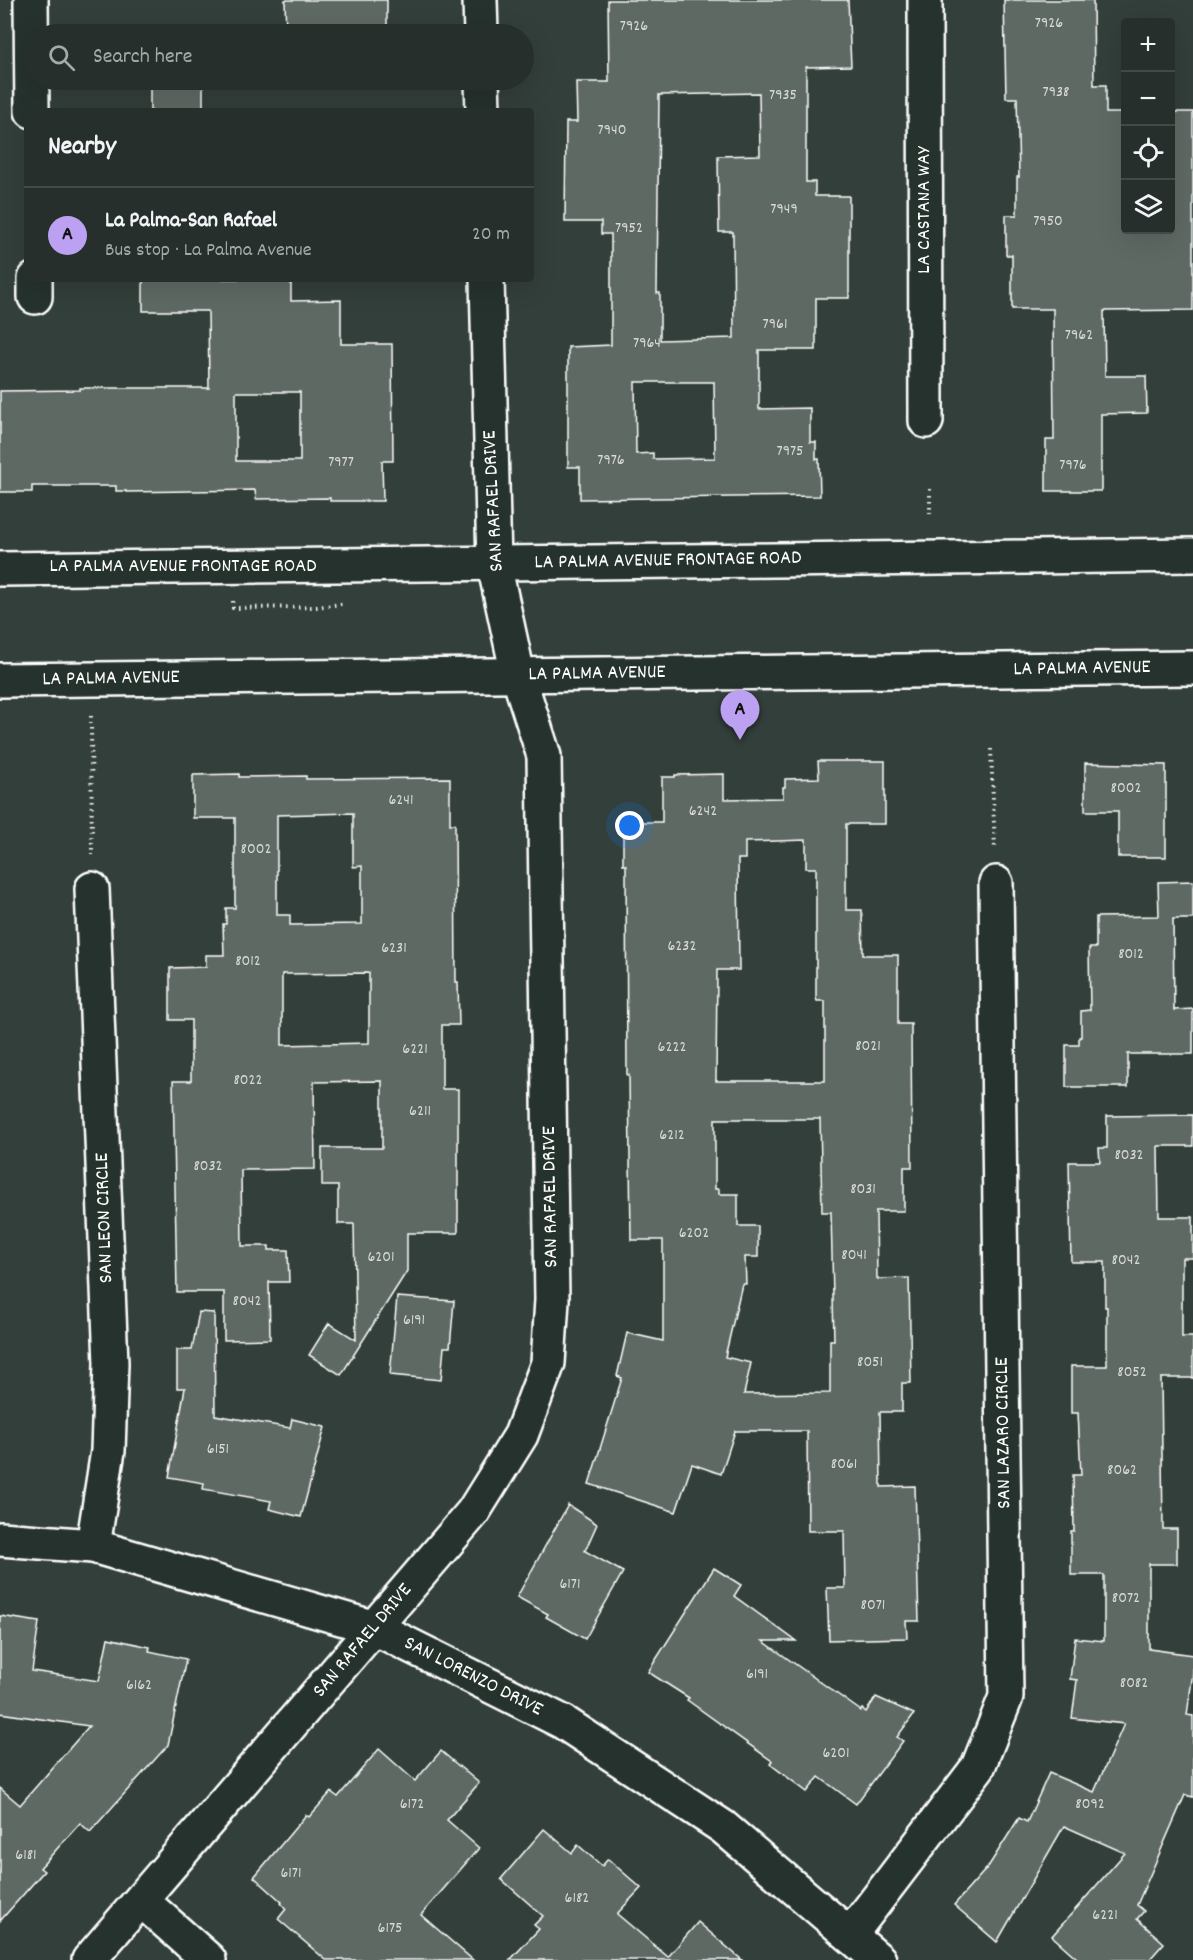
<!DOCTYPE html>
<meta charset="utf-8">
<style>
body{margin:0;font-family:Dekko,sans-serif;background:#323b38;color:#f1f3f6}
.controls{position:absolute;right:18px;top:18px;display:grid;overflow:hidden;border-radius:6px;box-shadow:0 6px 24px #0002}
.controls button{width:54px;height:54px;display:grid;place-items:center;padding:0;border:0;border-bottom:2px solid #424a48;background:#262f2c;color:#f1f3f6;font:30px sans-serif}
.you{position:absolute;left:630px;top:826px;width:21px;height:21px;margin:-15px;border:4px solid #fff;border-radius:50%;background:#1a73e8;box-shadow:0 0 0 9px #1a73e833}
.badge{display:grid;place-items:center;width:39px;height:39px;border-radius:50%;background:#bca0f2;color:#111;font-size:20px;font-weight:700}
.pin{position:absolute;translate:-50% -50px;filter:drop-shadow(0 2px 3px #0008)}
.pin::after{content:'';position:absolute;top:32px;width:21px;height:18px;background:inherit;clip-path:polygon(0 0,100% 0,50% 100%)}
.list{margin:0;padding:0;list-style:none}
h2{display:flex;justify-content:space-between;align-items:center;height:78px;margin:0;padding:0 24px;font-size:26px}
h2 small{font-size:20px;font-weight:400;color:#a4a9a9}
.list li{display:grid;grid-template-columns:39px 1fr auto;gap:18px;align-items:center;box-sizing:border-box;height:96px;padding:0 24px;border-top:2px solid #424a48}
.list b{display:block;font-size:22px;white-space:nowrap}
.list p{margin:0;font-size:20px;white-space:nowrap;color:#a4a9a9}
.list em{font-size:20px;font-style:normal;color:#a4a9a9}
.icon{flex:none;width:33px;height:33px;fill:none;stroke:currentColor;stroke-width:2;stroke-linecap:round;stroke-linejoin:round}
.map{position:relative;flex:none;width:1193px;height:1960px;overflow:hidden}
.search{position:absolute;background:#262f2c;box-shadow:0 6px 24px #0002;left:24px;top:24px;width:510px;height:66px;display:flex;align-items:center;gap:15px;box-sizing:border-box;padding:0 21px;border-radius:33px;color:#a4a9a9;font-size:22px}
.panel{position:absolute;background:#262f2c;box-shadow:0 6px 24px #0002;left:24px;top:108px;width:510px;height:174px;border-radius:6px}
.map>svg:first-child{display:block}
.building{fill:#5f6964;stroke:#fff;stroke-width:1.5;fill-rule:evenodd}
.lines{fill:none;stroke-linecap:round;stroke-linejoin:round}
.minor-casing{stroke:#fff;stroke-width:38}
.major-casing{stroke:#fff;stroke-width:38}
.path{stroke:#fff;stroke-width:4;stroke-dasharray:1.5 4.5;stroke-linecap:butt}
.minor{stroke:#26332d;stroke-width:33}
.major{stroke:#26332d;stroke-width:33}
.labels{text-anchor:middle;dominant-baseline:central;stroke-width:6;stroke-linejoin:round;paint-order:stroke}
.number-label{font-size:16px;fill:#d7dad8}
.street-label{font-size:20px;fill:#fff;stroke:#26332d}
</style>
<div class="map">
<svg width="1193" height="1960" viewBox="0 0 1193 1960">
<rect width="100%" height="100%" fill="#333f3a"/>
<filter id="ink" filterUnits="userSpaceOnUse"><feTurbulence type="fractalNoise" baseFrequency=".0167" numOctaves="2"/><feDisplacementMap in="SourceGraphic" scale="12" xChannelSelector="R" yChannelSelector="G"/><feConvolveMatrix kernelMatrix="1 2 1 2 8 2 1 2 1" color-interpolation-filters="sRGB"/></filter>
<g filter="url(#ink)">
<g class="building">
<path d="M 285,0 L 387,0 L 387,34 L 286,34 Z"/>
<path d="M 608,0 L 848,0 L 851,66 L 806,67 L 806,182 L 815,182 L 815,196 L 849,196 L 849,298 L 816,298 L 816,350 L 759,350 L 759,409 L 810,408 L 810,442 L 816,442 L 816,459 L 819,459 L 820,496 L 580,499 L 580,467 L 568,467 L 568,347 L 611,345 L 611,234 L 601,234 L 601,222 L 565,222 L 566,122 L 577,122 L 576,82 L 609,82 ZM 759,93 L 760,155 L 718,156 L 719,232 L 733,232 L 734,338 L 660,340 L 660,293 L 657,293 L 659,95 ZM 635,382 L 714,382 L 715,458 L 653,459 L 653,453 L 636,454 Z"/>
<path d="M 1004,0 L 1093,0 L 1094,85 L 1106,85 L 1106,113 L 1125,113 L 1125,230 L 1170,230 L 1170,112 L 1193,112 L 1193,310 L 1104,311 L 1105,376 L 1146,376 L 1147,413 L 1101,414 L 1101,491 L 1046,491 L 1046,440 L 1054,440 L 1053,309 L 1012,309 L 1012,255 L 1006,255 L 1006,215 L 1017,215 L 1017,177 L 1019,177 L 1017,98 L 1006,98 Z"/>
<rect x="150" y="80" width="53" height="31"/>
<path d="M 143,279 L 291,279 L 291,301 L 341,300 L 341,344 L 392,344 L 393,461 L 382,461 L 383,501 L 330,501 L 330,498 L 256,499 L 255,490 L 126,492 L 126,491 L 116,491 L 116,486 L 32,486 L 32,492 L 0,492 L 0,391 L 80,390 L 80,388 L 209,388 L 208,311 L 143,311 ZM 236,392 L 300,392 L 300,461 L 236,461 Z"/>
<path d="M 818,761 L 885,761 L 885,824 L 846,824 L 846,910 L 862,910 L 863,955 L 898,955 L 898,1024 L 911,1024 L 912,1167 L 904,1167 L 904,1211 L 876,1211 L 877,1279 L 909,1278 L 911,1383 L 902,1383 L 902,1412 L 880,1412 L 881,1487 L 915,1486 L 919,1621 L 906,1621 L 907,1638 L 829,1640 L 827,1588 L 845,1588 L 844,1531 L 808,1531 L 807,1431 L 735,1431 L 721,1474 L 692,1464 L 676,1512 L 589,1484 L 622,1378 L 617,1376 L 627,1333 L 663,1341 L 663,1240 L 631,1240 L 629,1075 L 627,1075 L 626,865 L 623,865 L 623,822 L 662,822 L 662,777 L 675,777 L 675,775 L 724,774 L 724,799 L 783,798 L 783,787 L 785,787 L 785,779 L 819,778 ZM 806,840 L 806,868 L 816,868 L 816,998 L 817,1001 L 825,1001 L 825,1081 L 716,1081 L 717,970 L 739,970 L 738,859 L 745,859 L 745,842 ZM 715,1119 L 820,1119 L 822,1212 L 831,1212 L 834,1340 L 830,1340 L 830,1393 L 744,1394 L 751,1363 L 725,1357 L 742,1284 L 746,1284 L 745,1257 L 758,1257 L 758,1226 L 738,1226 L 738,1194 L 719,1194 L 719,1189 L 715,1189 Z"/>
<path d="M 1085,763 L 1166,765 L 1166,857 L 1118,857 L 1118,811 L 1085,811 Z"/>
<path d="M 239,774 L 239,777 L 306,776 L 306,779 L 450,778 L 450,824 L 455,824 L 456,982 L 458,982 L 459,1025 L 442,1025 L 442,1089 L 458,1089 L 458,1233 L 407,1233 L 407,1271 L 341,1375 L 309,1355 L 329,1323 L 356,1340 L 354,1224 L 338,1224 L 338,1186 L 322,1186 L 322,1148 L 382,1148 L 382,1081 L 314,1082 L 315,1169 L 241,1170 L 242,1246 L 269,1246 L 269,1250 L 288,1250 L 289,1282 L 269,1282 L 270,1339 L 224,1340 L 224,1292 L 177,1292 L 173,1081 L 191,1081 L 191,1020 L 170,1020 L 170,968 L 206,967 L 206,955 L 224,955 L 223,924 L 226,924 L 226,908 L 235,908 L 235,818 L 193,818 L 193,775 ZM 353,813 L 353,867 L 362,866 L 362,924 L 290,925 L 290,915 L 277,915 L 277,815 ZM 369,973 L 369,1043 L 282,1045 L 282,974 Z"/>
<path d="M 1193,881 L 1193,919 L 1173,919 L 1174,1010 L 1193,1009 L 1193,1054 L 1128,1054 L 1128,1087 L 1066,1087 L 1066,1045 L 1079,1045 L 1079,1037 L 1081,1037 L 1081,1011 L 1090,1010 L 1089,948 L 1096,948 L 1096,917 L 1159,916 L 1158,882 Z"/>
<path d="M 1193,1115 L 1193,1146 L 1158,1146 L 1159,1217 L 1193,1217 L 1193,1258 L 1182,1258 L 1182,1337 L 1193,1337 L 1193,1378 L 1161,1378 L 1163,1529 L 1177,1529 L 1177,1564 L 1149,1564 L 1149,1649 L 1193,1655 L 1193,1672 L 1187,1715 L 1193,1716 L 1193,1797 L 1185,1795 L 1137,1905 L 1144,1911 L 1137,1919 L 1164,1943 L 1149,1960 L 1079,1960 L 1052,1936 L 1125,1853 L 1064,1826 L 997,1942 L 954,1905 L 988,1867 L 1019,1818 L 1027,1822 L 1049,1773 L 1094,1792 L 1124,1724 L 1072,1718 L 1077,1680 L 1070,1679 L 1075,1638 L 1104,1641 L 1104,1575 L 1071,1575 L 1071,1531 L 1074,1531 L 1073,1475 L 1081,1475 L 1078,1413 L 1071,1413 L 1071,1366 L 1107,1366 L 1107,1307 L 1105,1307 L 1105,1262 L 1071,1262 L 1069,1162 L 1100,1162 L 1099,1148 L 1107,1148 L 1107,1116 Z"/>
<path d="M 397,1297 L 454,1301 L 450,1347 L 444,1347 L 441,1380 L 390,1375 Z"/>
<path d="M 199,1312 L 214,1313 L 215,1415 L 290,1428 L 292,1419 L 325,1427 L 301,1517 L 269,1509 L 271,1501 L 203,1489 L 204,1483 L 169,1477 L 185,1388 L 177,1388 L 177,1350 L 192,1350 Z"/>
<path d="M 568,1505 L 597,1524 L 585,1551 L 623,1572 L 585,1639 L 546,1617 L 548,1614 L 517,1597 Z"/>
<path d="M 714,1568 L 741,1585 L 734,1596 L 796,1641 L 763,1641 L 861,1711 L 862,1709 L 866,1712 L 876,1697 L 914,1714 L 897,1737 L 903,1741 L 856,1804 L 819,1777 L 807,1792 L 770,1764 L 772,1761 L 687,1700 L 689,1698 L 648,1672 Z"/>
<path d="M 0,1616 L 39,1622 L 32,1671 L 99,1681 L 108,1638 L 150,1647 L 149,1651 L 186,1659 L 168,1745 L 90,1832 L 80,1823 L 40,1868 L 44,1871 L 0,1921 L 0,1788 L 20,1805 L 89,1726 L 0,1713 Z"/>
<path d="M 379,1749 L 415,1781 L 441,1751 L 479,1783 L 447,1820 L 479,1848 L 421,1915 L 473,1960 L 326,1960 L 278,1919 L 286,1909 L 281,1903 L 282,1902 L 254,1877 L 306,1815 L 309,1817 L 331,1792 L 338,1797 Z"/>
<path d="M 544,1829 L 572,1853 L 578,1845 L 602,1866 L 608,1859 L 641,1888 L 617,1914 L 668,1957 L 698,1922 L 742,1960 L 510,1960 L 539,1929 L 534,1925 L 543,1916 L 501,1879 Z"/>
</g>
<g class="lines">
<g class="minor-casing">
<g id="minor">
<path d="M 31,0 L 32,111"/>
<path d="M 480,0 L 481,34"/>
<path d="M 925,0 L 926,421"/>
<path d="M 482,80 L 483,111"/>
<path d="M 35,279 L 35,297"/>
<path d="M 0,569 L 1193,555"/>
<path d="M 92,889 L 111,1363 L 108,1451 L 93,1546"/>
<path d="M 0,1539 L 93,1546 L 375,1628 L 563,1722 L 723,1827 L 879,1960"/>
<path d="M 141,1900 L 209,1960"/>
<path d="M 850,1935 L 978,1767 L 1006,1697 L 996,883"/>
<path d="M 89,1960 L 473,1512 L 521,1435 L 548,1363 L 552,1300 L 544,756 L 518,675 L 494,564 L 487,279"/>
</g>
</g>
<g class="major-casing">
<path id="major" d="M 0,680 L 1193,668"/>
</g>
<g class="path">
<path d="M 930,489 L 930,514"/>
<path d="M 233,601 L 233,608 L 316,607 L 342,604"/>
<path d="M 91,716 L 92,855"/>
<path d="M 991,749 L 995,849"/>
</g>
<use href="#minor" class="minor"/>
<use href="#major" class="major"/>
</g>
</g>
<g class="labels">
<g class="number-label">
<text x="1049" y="23">7926</text>
<text x="634" y="26">7926</text>
<text x="1056" y="92">7938</text>
<text x="783" y="95">7935</text>
<text x="612" y="130">7940</text>
<text x="784" y="209">7949</text>
<text x="1048" y="221">7950</text>
<text x="629" y="228">7952</text>
<text x="775" y="324">7961</text>
<text x="1079" y="335">7962</text>
<text x="647" y="343">7964</text>
<text x="790" y="451">7975</text>
<text x="611" y="460">7976</text>
<text x="341" y="462">7977</text>
<text x="1073" y="465">7976</text>
<text x="1126" y="788">8002</text>
<text x="401" y="800">6241</text>
<text x="703" y="811">6242</text>
<text x="256" y="849">8002</text>
<text x="682" y="946">6232</text>
<text x="394" y="948">6231</text>
<text x="1131" y="954">8012</text>
<text x="248" y="961">8012</text>
<text x="868" y="1046">8021</text>
<text x="672" y="1047">6222</text>
<text x="415" y="1049">6221</text>
<text x="248" y="1080">8022</text>
<text x="420" y="1111">6211</text>
<text x="672" y="1135">6212</text>
<text x="1129" y="1155">8032</text>
<text x="208" y="1166">8032</text>
<text x="863" y="1189">8031</text>
<text x="694" y="1233">6202</text>
<text x="854" y="1255">8041</text>
<text x="381" y="1257">6201</text>
<text x="1126" y="1260">8042</text>
<text x="247" y="1301">8042</text>
<text x="414" y="1320">6191</text>
<text x="870" y="1362">8051</text>
<text x="1132" y="1372">8052</text>
<text x="218" y="1449">6151</text>
<text x="844" y="1464">8061</text>
<text x="1122" y="1470">8062</text>
<text x="570" y="1584">6171</text>
<text x="1126" y="1598">8072</text>
<text x="873" y="1605">8071</text>
<text x="757" y="1674">6191</text>
<text x="1134" y="1683">8082</text>
<text x="139" y="1685">6162</text>
<text x="836" y="1753">6201</text>
<text x="412" y="1804">6172</text>
<text x="1090" y="1804">8092</text>
<text x="26" y="1855">6181</text>
<text x="291" y="1873">6171</text>
<text x="577" y="1898">6182</text>
<text x="1105" y="1915">6221</text>
<text x="390" y="1928">6175</text>
</g>
<g class="street-label">
<text transform="translate(925 210) rotate(-90)">LA CASTANA WAY</text>
<text transform="translate(494 501) rotate(-93)">SAN RAFAEL DRIVE</text>
<text transform="translate(668 561) rotate(-1)">LA PALMA AVENUE FRONTAGE ROAD</text>
<text x="183" y="567">LA PALMA AVENUE FRONTAGE ROAD</text>
<text transform="translate(1082 669) rotate(-1)">LA PALMA AVENUE</text>
<text transform="translate(597 674) rotate(-1)">LA PALMA AVENUE</text>
<text transform="translate(111 679) rotate(-1)">LA PALMA AVENUE</text>
<text transform="translate(551 1197) rotate(-91)">SAN RAFAEL DRIVE</text>
<text transform="translate(105 1218) rotate(-92)">SAN LEON CIRCLE</text>
<text transform="translate(1004 1433) rotate(-91)">SAN LAZARO CIRCLE</text>
<text transform="translate(363 1641) rotate(-50)">SAN RAFAEL DRIVE</text>
<text transform="translate(473 1677) rotate(27)">SAN LORENZO DRIVE</text>
</g>
</g>
</svg>
<div class="controls">
<button>+</button>
<button>−</button>
<button><svg class="icon" aria-label="locate" viewBox="0 0 24 24"><circle cx="12" cy="12" r="6"/><path d="M12 2v4M12 18v4M2 12h4M18 12h4"/></svg></button>
<button><svg class="icon" aria-label="layers" viewBox="0 0 24 24"><path d="M12 4l9 5-9 5-9-5zM3 14l9 5 9-5"/></svg></button>
</div>
<div class="you"></div>
<div class="pin badge" style="left:740px;top:740px">A</div>
<div class="search"><svg class="icon" aria-label="search" viewBox="0 0 24 24"><circle cx="10" cy="10" r="6"/><path d="M15 15l6 6"/></svg>Search here</div>
<section class="panel">
<h2>Nearby<small></small></h2>
<ul class="list">
<li><span class="badge">A</span><div><b>La Palma-San Rafael</b><p>Bus stop · La Palma Avenue</p></div><em>20 m</em></li>
</ul>
</section>
</div>
